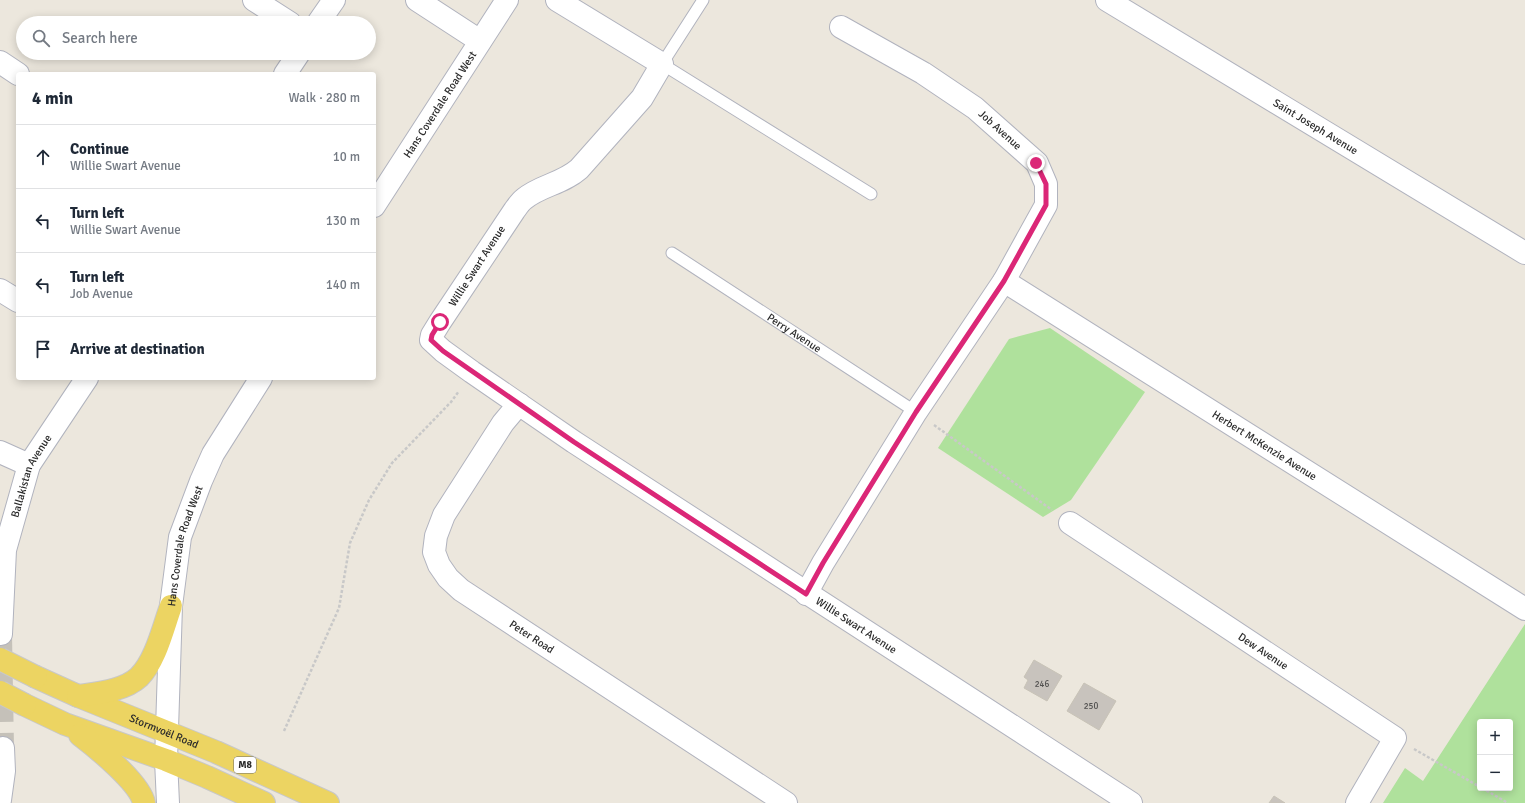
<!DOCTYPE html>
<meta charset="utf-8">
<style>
body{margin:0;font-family:Signika,sans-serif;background:#f2f2f3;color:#1f2937}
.controls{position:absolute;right:12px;bottom:12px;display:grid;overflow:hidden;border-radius:4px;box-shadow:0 2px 10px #0003}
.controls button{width:36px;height:36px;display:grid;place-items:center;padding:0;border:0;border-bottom:1px solid #e0e1e3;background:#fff;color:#1f2937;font:20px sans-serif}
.stop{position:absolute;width:12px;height:12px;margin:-9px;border:3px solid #db2777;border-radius:50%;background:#fff}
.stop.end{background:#db2777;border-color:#fff;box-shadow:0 1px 4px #0008}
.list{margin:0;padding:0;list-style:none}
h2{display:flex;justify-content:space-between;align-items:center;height:52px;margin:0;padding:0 16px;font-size:17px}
h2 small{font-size:13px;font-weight:400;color:#747a83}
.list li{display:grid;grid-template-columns:26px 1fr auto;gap:12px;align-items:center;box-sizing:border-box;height:64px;padding:0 16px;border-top:1px solid #e0e1e3}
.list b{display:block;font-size:15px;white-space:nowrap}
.list p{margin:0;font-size:13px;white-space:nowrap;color:#747a83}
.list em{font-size:13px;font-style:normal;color:#747a83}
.icon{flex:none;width:22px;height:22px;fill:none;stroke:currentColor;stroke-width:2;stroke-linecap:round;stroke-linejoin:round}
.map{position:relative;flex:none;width:1525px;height:803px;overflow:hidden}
.search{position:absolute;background:#fff;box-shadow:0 2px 10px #0003;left:16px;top:16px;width:360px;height:44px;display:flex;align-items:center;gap:10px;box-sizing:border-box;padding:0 14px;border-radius:22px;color:#747a83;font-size:15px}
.panel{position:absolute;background:#fff;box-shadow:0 2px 10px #0003;left:16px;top:72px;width:360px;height:308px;border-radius:4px}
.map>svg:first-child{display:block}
.green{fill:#afe19c;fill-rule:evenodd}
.building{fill:#c8c3bd;stroke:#c8c3b7}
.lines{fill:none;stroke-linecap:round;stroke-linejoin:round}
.minor-tunnel{stroke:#c5c1b9;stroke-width:22;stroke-dasharray:22 11;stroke-linecap:butt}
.service-casing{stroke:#b1b3be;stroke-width:13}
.minor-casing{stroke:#b1b3be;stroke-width:24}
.tertiary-casing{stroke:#b1b3be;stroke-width:24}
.primary-casing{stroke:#c8c8c8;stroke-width:24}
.path{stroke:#c8c8c8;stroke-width:2.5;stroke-dasharray:3 2;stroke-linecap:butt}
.service{stroke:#fff;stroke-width:11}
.minor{stroke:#fff;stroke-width:22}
.tertiary{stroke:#fff;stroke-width:22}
.primary{stroke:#ecd462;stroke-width:22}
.primary-bridge-casing{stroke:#c8c8c8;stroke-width:24;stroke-linecap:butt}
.primary-bridge{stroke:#ecd462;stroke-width:22}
.route{stroke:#db2777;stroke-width:5}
.labels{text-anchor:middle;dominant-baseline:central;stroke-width:3;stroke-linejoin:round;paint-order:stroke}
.number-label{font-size:9px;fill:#525150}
.shield{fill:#fff;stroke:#6b6b6b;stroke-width:1}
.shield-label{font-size:10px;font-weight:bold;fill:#2b2b2b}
.street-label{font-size:11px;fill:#2b2b2b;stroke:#fff}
</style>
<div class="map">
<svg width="1525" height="803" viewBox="0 0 1525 803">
<rect width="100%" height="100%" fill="#ece7dd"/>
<g class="green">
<path d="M 1050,328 L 1145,392 L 1071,500 L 1043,517 L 938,448 L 1009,339 Z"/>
<path d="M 1525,624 L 1525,803 L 1383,803 L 1405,768 L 1423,781 ZM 1480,722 L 1510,722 L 1510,788 L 1480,788 Z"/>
</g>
<g class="building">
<path d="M 1034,660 L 1062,676 L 1047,701 L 1024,688 L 1028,680 L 1024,677 Z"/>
<path d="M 1084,683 L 1116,701 L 1099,730 L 1067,711 Z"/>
<path d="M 1274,796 L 1285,803 L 1269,803 Z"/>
</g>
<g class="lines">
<path class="minor-tunnel" d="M 1,634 L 3,748"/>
<g class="service-casing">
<g id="service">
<path d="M 703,0 L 662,64 L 871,194"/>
<path id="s1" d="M 672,253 L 916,412"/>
</g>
</g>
<g class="minor-casing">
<g id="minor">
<path d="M 254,0 L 290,23"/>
<path d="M 417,0 L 480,41"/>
<path id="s2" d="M 557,0 L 662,64 L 642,98 L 579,169 C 562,184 541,185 524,199 C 520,202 517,207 514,211 L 440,322 L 432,335 L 431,340 L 443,351 L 472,372 L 574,442 L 1131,803"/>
<path id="s3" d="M 1107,0 L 1525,253"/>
<path d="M 318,23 L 334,0"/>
<path d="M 0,62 L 18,74"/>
<path d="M 285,74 L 299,53"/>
<path id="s4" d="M 1004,281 L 1525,609"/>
<path d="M 0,290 L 18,301"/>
<path id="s5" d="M 519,404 L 503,423 L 444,515 L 436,536 L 434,552 L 439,565 L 448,578 L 461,590 L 786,803"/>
<path d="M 0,452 L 29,465"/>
<path id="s6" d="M 1070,523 L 1395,738 L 1357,803"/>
<path d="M 806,594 L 823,563 L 916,412 L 1004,281 L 1046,205 L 1046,184 L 1037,163 L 975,108 L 923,73 L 841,27"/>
<path id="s7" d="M 1,634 L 5,550 L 29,465 L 87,378"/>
<path d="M 0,800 L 4,771 L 3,748"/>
</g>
</g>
<g class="tertiary-casing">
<g id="tertiary">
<path id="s8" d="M 374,206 L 507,0"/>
<path id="s9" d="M 168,803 L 166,760 L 171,606 L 180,537 L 201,481 L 213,454 L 261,378"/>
</g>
</g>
<g class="primary-casing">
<g id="primary">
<path id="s10" d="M 36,677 L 78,696 L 216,752 L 328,803"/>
<path d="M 78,696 C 97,693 124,691 139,677 C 156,660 163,628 171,606"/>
<path d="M 25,705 L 65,724 L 166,760 L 207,777 L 264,803"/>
<path d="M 80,735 C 97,748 140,783 144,803"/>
</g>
</g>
<g class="path">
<path d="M 934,425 L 1052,510"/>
<path d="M 284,731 L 339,608 L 350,543 L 369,500 L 392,463 L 451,402 L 459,391"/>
<path d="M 1414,749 L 1480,787"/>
<path d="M 1482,788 L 1508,803"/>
</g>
<use href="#service" class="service"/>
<use href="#minor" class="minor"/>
<use href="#tertiary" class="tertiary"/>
<use href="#primary" class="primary"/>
<g class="primary-bridge-casing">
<g id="primary-bridge">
<path d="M 0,659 L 36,677"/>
<path d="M 0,692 L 25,705"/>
</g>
</g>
<use href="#primary-bridge" class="primary-bridge"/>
</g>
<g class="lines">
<path class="route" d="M 440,322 L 432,335 L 431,340 L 443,351 L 574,442 L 806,594 L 823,563 L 916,412 L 1004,281 L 1046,205 L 1046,184 L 1036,163"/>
</g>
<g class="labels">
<g class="number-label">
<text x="1042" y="684">246</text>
<text x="1091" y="706">250</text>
</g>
<rect class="shield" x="234" y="757" width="22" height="16" rx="3"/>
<g class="shield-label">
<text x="245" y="765">M8</text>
</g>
<g class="street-label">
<text stroke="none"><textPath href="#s8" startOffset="121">Hans Coverdale Road West</textPath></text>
<text stroke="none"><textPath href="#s3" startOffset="244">Saint Joseph Avenue</textPath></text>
<text transform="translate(1000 130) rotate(42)">Job Avenue</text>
<text transform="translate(477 266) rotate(-57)">Willie Swart Avenue</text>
<text stroke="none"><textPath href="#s1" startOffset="146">Perry Avenue</textPath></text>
<text stroke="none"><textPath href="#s4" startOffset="308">Herbert McKenzie Avenue</textPath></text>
<text stroke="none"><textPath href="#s7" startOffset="163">Ballakistan Avenue</textPath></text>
<text stroke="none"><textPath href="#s9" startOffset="259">Hans Coverdale Road West</textPath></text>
<text stroke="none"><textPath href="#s2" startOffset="1002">Willie Swart Avenue</textPath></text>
<text stroke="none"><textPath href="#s5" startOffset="305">Peter Road</textPath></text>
<text stroke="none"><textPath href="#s6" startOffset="232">Dew Avenue</textPath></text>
<text stroke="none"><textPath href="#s10" startOffset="139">Stormvoël Road</textPath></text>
</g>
</g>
</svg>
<div class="controls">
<button>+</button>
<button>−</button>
</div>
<div class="stop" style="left:440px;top:322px"></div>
<div class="stop end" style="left:1036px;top:163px"></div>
<div class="search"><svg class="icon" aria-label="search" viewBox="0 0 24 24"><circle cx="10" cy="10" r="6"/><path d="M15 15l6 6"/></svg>Search here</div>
<section class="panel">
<h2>4 min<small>Walk · 280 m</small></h2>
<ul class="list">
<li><svg class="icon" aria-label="ahead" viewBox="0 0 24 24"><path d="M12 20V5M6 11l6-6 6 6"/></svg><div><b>Continue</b><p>Willie Swart Avenue</p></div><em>10 m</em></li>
<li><svg class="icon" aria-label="left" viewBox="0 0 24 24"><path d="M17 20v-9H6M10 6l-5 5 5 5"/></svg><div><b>Turn left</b><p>Willie Swart Avenue</p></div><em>130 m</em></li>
<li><svg class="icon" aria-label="left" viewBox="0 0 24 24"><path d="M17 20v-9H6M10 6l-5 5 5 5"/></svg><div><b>Turn left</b><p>Job Avenue</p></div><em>140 m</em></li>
<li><svg class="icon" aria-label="arrive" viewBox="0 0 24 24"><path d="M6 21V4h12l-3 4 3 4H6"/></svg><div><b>Arrive at destination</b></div></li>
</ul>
</section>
</div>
